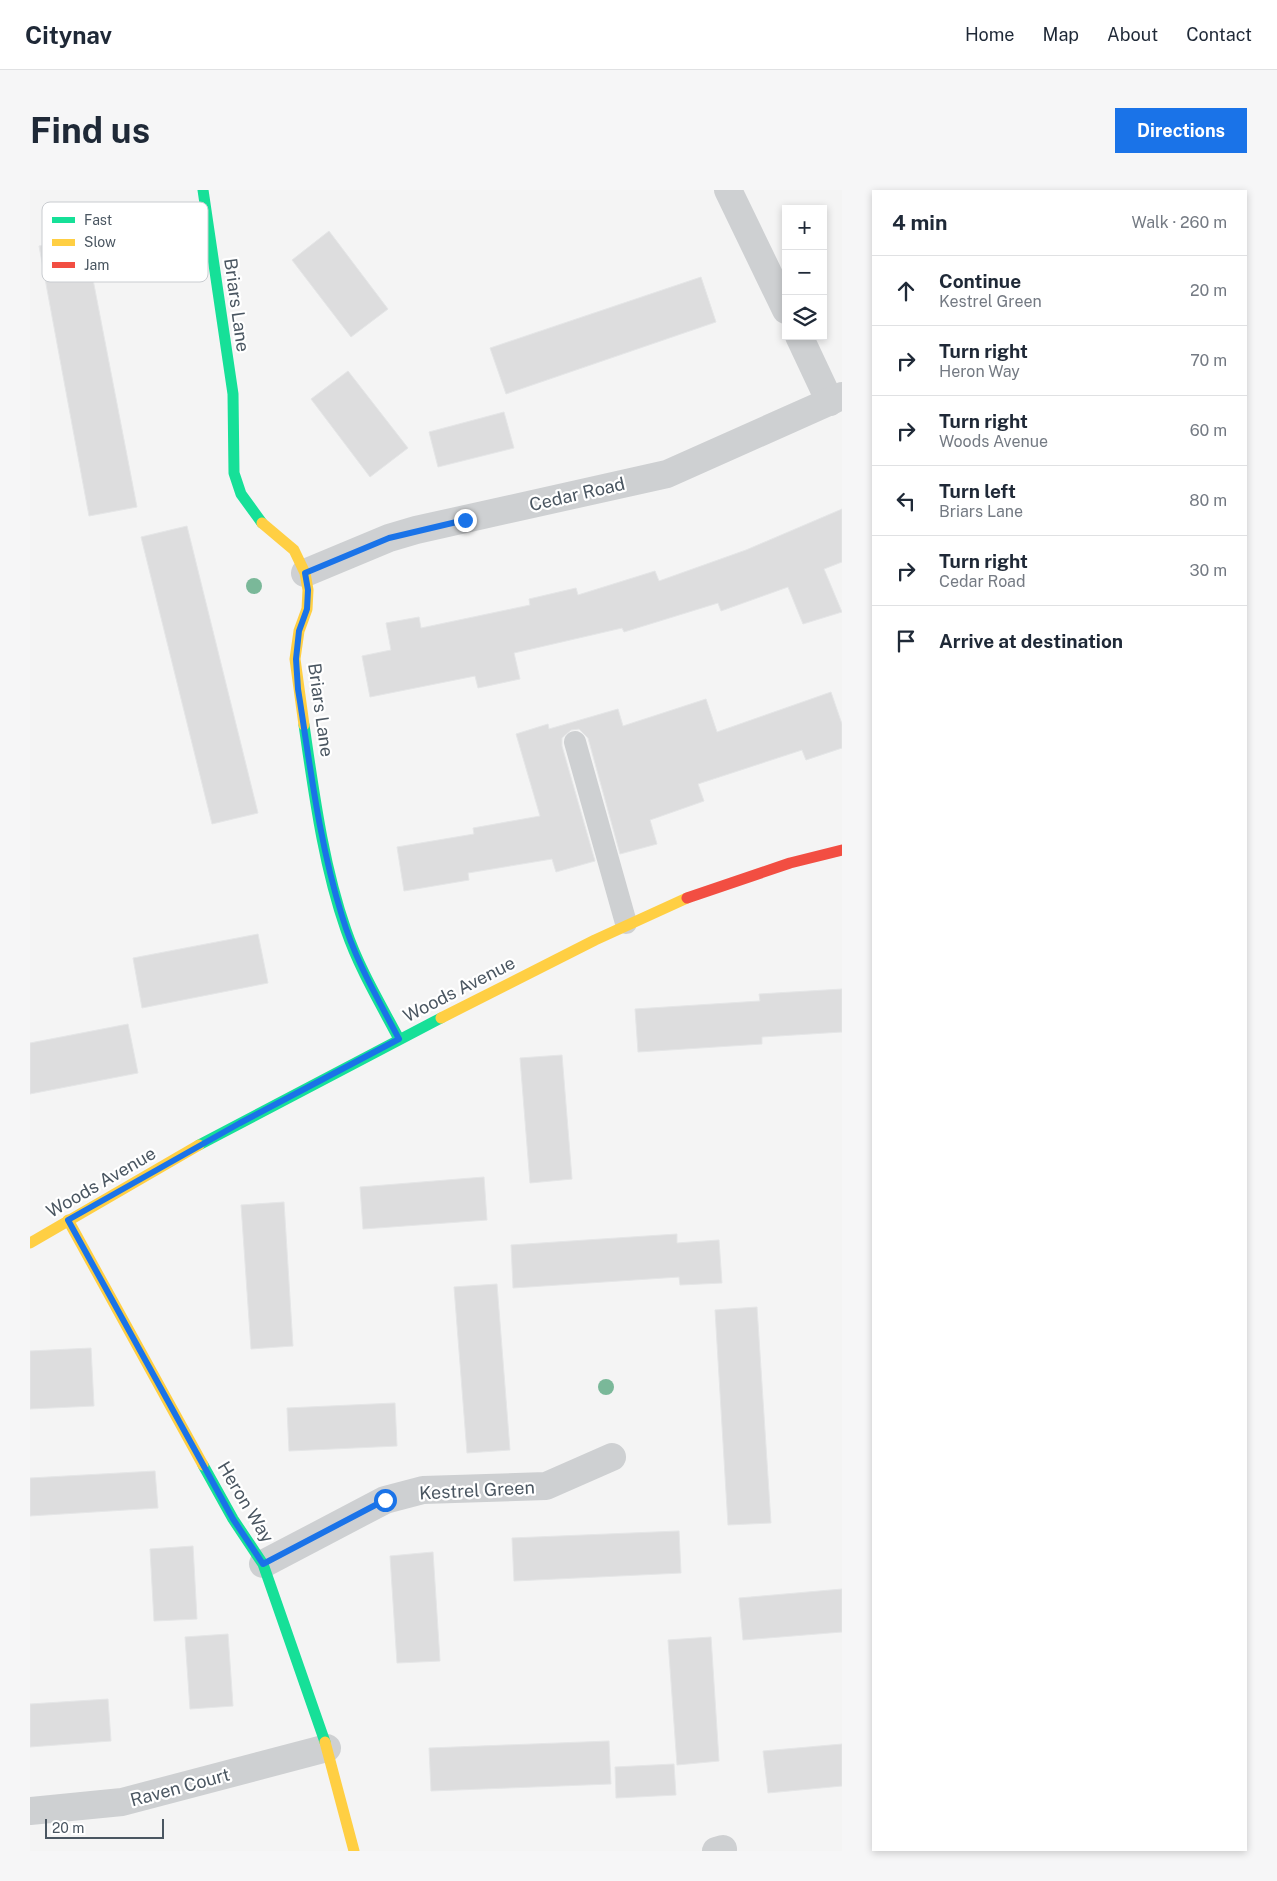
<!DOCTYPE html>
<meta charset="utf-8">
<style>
body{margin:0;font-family:"Public Sans",sans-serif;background:#f6f6f7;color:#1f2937}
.controls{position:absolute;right:15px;top:15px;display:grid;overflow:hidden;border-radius:0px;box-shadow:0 2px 8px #0003}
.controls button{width:45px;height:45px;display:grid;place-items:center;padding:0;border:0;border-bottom:1px solid #e0e1e3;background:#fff;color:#1f2937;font:25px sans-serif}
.scale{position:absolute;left:15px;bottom:12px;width:119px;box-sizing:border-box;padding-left:5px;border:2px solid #4a5661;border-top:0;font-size:14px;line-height:18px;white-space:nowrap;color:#4a5661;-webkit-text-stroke:4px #fff;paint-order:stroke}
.stop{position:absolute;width:15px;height:15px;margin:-11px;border:4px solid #1a73e8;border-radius:50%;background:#fff}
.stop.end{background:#1a73e8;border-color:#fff;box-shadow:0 1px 5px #0008}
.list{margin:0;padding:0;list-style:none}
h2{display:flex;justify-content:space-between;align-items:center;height:65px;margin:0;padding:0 20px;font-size:21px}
h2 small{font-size:16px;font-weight:400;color:#747a83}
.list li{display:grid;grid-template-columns:32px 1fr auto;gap:15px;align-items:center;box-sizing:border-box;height:70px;padding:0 20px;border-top:1px solid #e0e1e3}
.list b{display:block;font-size:19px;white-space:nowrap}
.list p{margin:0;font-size:16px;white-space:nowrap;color:#747a83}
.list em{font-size:16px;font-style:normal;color:#747a83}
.icon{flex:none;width:28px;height:28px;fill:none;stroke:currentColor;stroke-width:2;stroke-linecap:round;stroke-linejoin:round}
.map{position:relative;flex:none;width:812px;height:1661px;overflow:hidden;border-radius:0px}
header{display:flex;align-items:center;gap:30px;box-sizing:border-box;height:70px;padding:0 25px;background:#fff;border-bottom:1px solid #e0e1e3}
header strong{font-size:24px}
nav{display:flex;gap:28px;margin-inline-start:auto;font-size:18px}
.intro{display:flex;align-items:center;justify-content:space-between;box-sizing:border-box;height:120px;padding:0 30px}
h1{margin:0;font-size:35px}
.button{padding:12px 22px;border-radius:0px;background:#1a73e8;color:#fff;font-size:18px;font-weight:700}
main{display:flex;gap:30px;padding:0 30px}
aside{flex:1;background:#fff;border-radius:0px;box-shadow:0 2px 8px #0003}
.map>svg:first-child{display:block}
.building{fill:#ddddde;stroke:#e5e6e7}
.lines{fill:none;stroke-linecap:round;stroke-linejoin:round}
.lane{stroke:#ced0d2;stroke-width:22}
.street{stroke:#ced0d2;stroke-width:28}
.fast{stroke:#16e098;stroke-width:11}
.slow{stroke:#ffcf43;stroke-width:11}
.jam{stroke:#f24e42;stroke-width:11}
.tree{fill:#7ab899}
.route{stroke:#1a73e8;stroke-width:6}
.labels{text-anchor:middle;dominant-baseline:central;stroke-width:4.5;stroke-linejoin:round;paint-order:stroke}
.street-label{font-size:18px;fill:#4a5661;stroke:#fff}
.key{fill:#fff;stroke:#c9ccd0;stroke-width:1}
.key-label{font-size:14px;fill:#4a5661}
</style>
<header>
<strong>Citynav</strong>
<nav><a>Home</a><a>Map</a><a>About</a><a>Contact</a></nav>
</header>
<div class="intro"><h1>Find us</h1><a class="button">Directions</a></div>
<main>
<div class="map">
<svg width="812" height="1661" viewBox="0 0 812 1661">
<rect width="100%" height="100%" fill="#f4f4f4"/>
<g class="building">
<path d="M 299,41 L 358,119 L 321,147 L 262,70 Z"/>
<path d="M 55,48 L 107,317 L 59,326 L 9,56 Z"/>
<path d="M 671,87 L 686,132 L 476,204 L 460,158 Z"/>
<path d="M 318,181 L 378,258 L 340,287 L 281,209 Z"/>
<path d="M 474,222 L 484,258 L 408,277 L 399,242 Z"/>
<path d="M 812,319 L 812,372 L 794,379 L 812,422 L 773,434 L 758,397 L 691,421 L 688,413 L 594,442 L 592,438 L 484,463 L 490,489 L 448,498 L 445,486 L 340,507 L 332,466 L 361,460 L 356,433 L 389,427 L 391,438 L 500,415 L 499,409 L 546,398 L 548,405 L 625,381 L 629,391 L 716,360 Z"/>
<path d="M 157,336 L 228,623 L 182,634 L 111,347 Z"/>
<path d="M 801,502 L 812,534 L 812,558 L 776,570 L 772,560 L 668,594 L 674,611 L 620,630 L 627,654 L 590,664 L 558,548 L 549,539 L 541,540 L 532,548 L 532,556 L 565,671 L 526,682 L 522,669 L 438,683 L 439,690 L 374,701 L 367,657 L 444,644 L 443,638 L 510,626 L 486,544 L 518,534 L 519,539 L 588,519 L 593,536 L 676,509 L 687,542 Z"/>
<path d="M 228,744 L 238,793 L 112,818 L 103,768 Z"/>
<path d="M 812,799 L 812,842 L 732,847 L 732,854 L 608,862 L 605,819 L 730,811 L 729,804 Z"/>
<path d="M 98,834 L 108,883 L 0,904 L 0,853 Z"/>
<path d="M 532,865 L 542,989 L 500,993 L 490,868 Z"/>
<path d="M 454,987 L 457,1030 L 333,1039 L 330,997 Z"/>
<path d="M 254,1012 L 263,1156 L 221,1159 L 211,1015 Z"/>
<path d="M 647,1044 L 647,1053 L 689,1050 L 692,1093 L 650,1095 L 649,1087 L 483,1098 L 481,1055 Z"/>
<path d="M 467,1094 L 480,1260 L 437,1263 L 424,1097 Z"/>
<path d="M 727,1117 L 741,1333 L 698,1335 L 685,1120 Z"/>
<path d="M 61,1158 L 64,1216 L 0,1219 L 0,1161 Z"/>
<path d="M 365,1213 L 367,1256 L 259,1261 L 257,1218 Z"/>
<path d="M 125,1281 L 128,1318 L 0,1326 L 0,1288 Z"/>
<path d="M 649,1341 L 651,1383 L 484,1391 L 482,1348 Z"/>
<path d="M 163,1356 L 167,1429 L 124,1431 L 120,1359 Z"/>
<path d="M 403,1362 L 410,1471 L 367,1473 L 360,1366 Z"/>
<path d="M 812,1399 L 812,1442 L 713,1450 L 709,1408 Z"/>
<path d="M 198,1444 L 203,1516 L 160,1519 L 155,1447 Z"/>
<path d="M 681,1447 L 689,1571 L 647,1575 L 638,1450 Z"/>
<path d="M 78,1509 L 81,1551 L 0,1557 L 0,1514 Z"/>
<path d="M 579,1551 L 581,1594 L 401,1601 L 399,1558 Z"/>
<path d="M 812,1554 L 812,1596 L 738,1603 L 733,1561 Z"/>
<path d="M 644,1574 L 646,1605 L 586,1608 L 585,1577 Z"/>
</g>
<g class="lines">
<path class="lane" d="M 545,552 L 596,733"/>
<g class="street">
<path d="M 698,0 L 756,120"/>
<path d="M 769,146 L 800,212"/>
<path d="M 275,383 L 359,348 L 386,340 L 637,284 L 812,206"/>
<path d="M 233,1374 L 355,1310 L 393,1300 L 516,1296 L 582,1267"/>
<path d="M 0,1621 L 92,1612 L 297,1558"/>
<path d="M 686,1661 L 693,1659"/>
</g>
<g class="fast">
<path d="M 173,0 L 203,204 L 204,283 L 211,304 L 232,333"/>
<path d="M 274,535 C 284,603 293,674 316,740 C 329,778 350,813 369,849"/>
<path d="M 169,955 L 411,828"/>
<path d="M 173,1275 L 203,1329 L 233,1374 L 295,1552"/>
</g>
<g class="slow">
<path d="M 232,333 L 264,360 L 275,383 L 278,400 L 277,419 L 269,441 L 265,469 L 274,535"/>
<path d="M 411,828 L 565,750 L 657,708"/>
<path d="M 38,1030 L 173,1275"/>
<path d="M 0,1053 L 169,955"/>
<path d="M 295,1552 L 324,1661"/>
</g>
<path class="jam" d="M 657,708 L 760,673 L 812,660"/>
</g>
<g class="tree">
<circle cx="224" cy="396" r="8"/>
<circle cx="576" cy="1197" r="8"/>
</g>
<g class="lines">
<path class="route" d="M 355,1310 L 233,1374 L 203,1329 L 38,1030 L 210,933 L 369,849 C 348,809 325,770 312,726 C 289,653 280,574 268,499 L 266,469 L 269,441 L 277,419 L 278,400 L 275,383 L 359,348 L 435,330"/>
</g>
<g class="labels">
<g class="street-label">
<text transform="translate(207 115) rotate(82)">Briars Lane</text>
<text transform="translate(547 304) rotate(-13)">Cedar Road</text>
<text transform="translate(291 520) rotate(82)">Briars Lane</text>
<text transform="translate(429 799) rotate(-27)">Woods Avenue</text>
<text transform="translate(71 992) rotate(-30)">Woods Avenue</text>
<text transform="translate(447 1300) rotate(-3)">Kestrel Green</text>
<text transform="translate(216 1312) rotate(59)">Heron Way</text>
<text transform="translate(150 1597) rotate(-15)">Raven Court</text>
</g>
</g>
<rect x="12" y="12" width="166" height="80" rx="8" class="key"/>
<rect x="22" y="27" width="23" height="6" fill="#16e098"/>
<rect x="22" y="49" width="23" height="7" fill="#ffcf43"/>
<rect x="22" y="72" width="23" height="6" fill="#f24e42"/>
<g class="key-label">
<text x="54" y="35">Fast</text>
<text x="54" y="57">Slow</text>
<text x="54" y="80">Jam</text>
</g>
</svg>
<div class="controls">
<button>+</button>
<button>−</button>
<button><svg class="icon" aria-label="layers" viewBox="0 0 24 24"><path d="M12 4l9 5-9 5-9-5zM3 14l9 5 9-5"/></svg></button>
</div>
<div class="scale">20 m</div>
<div class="stop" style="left:355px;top:1310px"></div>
<div class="stop end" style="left:435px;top:330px"></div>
</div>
<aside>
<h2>4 min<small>Walk · 260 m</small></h2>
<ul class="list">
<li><svg class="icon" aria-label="ahead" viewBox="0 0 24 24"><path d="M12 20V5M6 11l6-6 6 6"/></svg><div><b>Continue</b><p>Kestrel Green</p></div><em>20 m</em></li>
<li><svg class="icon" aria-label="right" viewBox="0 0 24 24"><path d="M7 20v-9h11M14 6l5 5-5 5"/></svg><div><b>Turn right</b><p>Heron Way</p></div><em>70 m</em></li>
<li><svg class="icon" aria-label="right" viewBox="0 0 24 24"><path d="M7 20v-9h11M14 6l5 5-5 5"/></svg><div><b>Turn right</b><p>Woods Avenue</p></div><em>60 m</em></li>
<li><svg class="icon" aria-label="left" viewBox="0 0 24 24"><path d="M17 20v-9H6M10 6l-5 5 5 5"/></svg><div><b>Turn left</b><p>Briars Lane</p></div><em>80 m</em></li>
<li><svg class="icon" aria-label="right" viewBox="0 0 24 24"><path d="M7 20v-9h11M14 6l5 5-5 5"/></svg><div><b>Turn right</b><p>Cedar Road</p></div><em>30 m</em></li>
<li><svg class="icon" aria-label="arrive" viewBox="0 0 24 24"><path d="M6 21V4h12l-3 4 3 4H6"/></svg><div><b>Arrive at destination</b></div></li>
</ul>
</aside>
</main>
